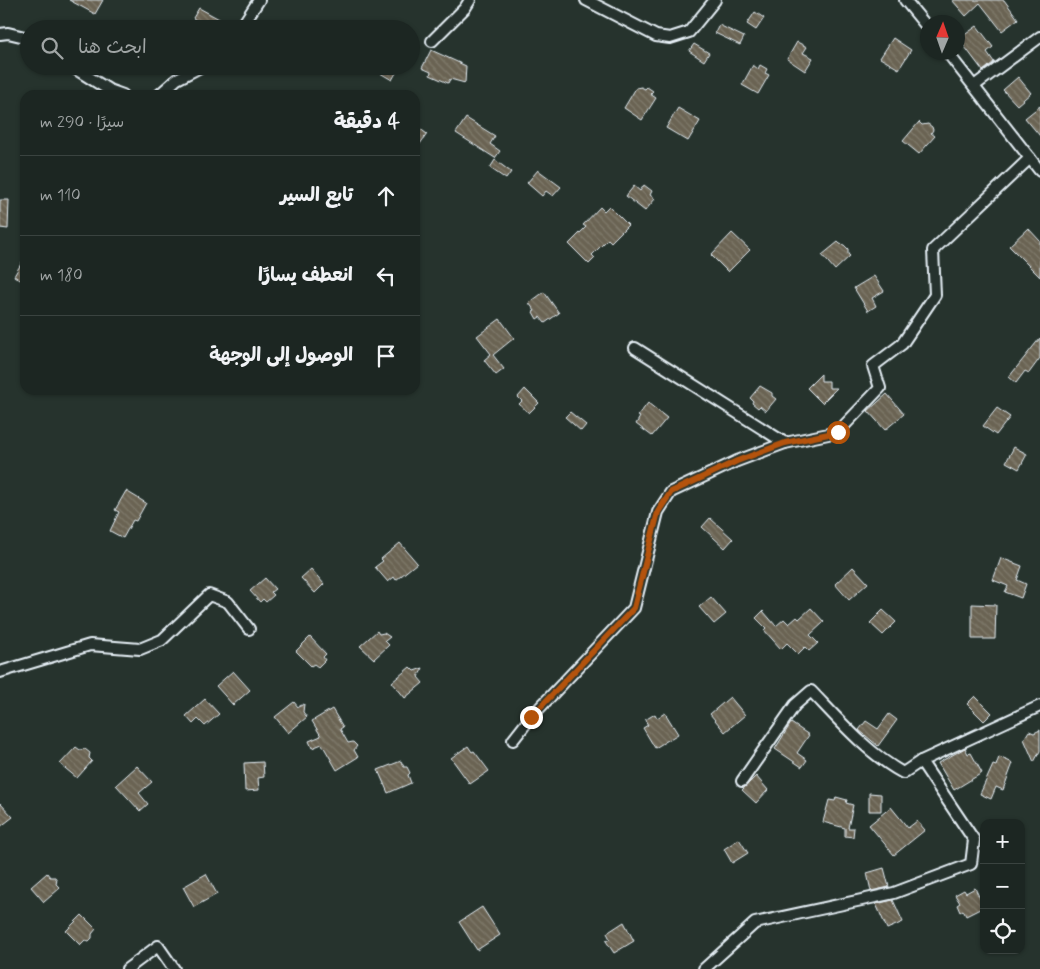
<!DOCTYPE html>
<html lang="ar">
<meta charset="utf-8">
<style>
body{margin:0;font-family:Mynerve,"Playpen Sans Arabic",sans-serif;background:#252e2a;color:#f1f3f6;direction:rtl}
.controls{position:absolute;right:15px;bottom:15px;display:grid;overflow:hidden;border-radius:10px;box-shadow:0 1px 4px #0004}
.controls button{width:45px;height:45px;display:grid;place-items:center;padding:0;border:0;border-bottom:1px solid #3a4340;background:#1c2622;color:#f1f3f6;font:25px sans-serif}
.compass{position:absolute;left:920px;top:15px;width:45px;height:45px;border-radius:50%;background:#1c2622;box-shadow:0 1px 4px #0004;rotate:2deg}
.stop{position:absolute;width:15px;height:15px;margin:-11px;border:4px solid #b45309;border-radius:50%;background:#fff}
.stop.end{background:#b45309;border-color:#fff;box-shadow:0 1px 5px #0008}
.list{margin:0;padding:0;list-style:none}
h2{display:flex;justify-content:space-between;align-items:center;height:65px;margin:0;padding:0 20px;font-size:21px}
h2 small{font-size:16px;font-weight:400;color:#a0a5a5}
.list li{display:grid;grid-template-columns:32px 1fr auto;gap:15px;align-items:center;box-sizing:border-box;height:80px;padding:0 20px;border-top:1px solid #3a4340}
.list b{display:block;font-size:19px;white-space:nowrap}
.list em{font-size:16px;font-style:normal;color:#a0a5a5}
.icon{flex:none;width:28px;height:28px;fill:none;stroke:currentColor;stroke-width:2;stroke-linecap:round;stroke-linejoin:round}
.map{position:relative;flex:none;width:1040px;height:969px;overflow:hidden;direction:ltr}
.search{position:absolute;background:#1c2622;box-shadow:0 1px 4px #0004;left:20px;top:20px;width:400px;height:55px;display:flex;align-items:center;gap:12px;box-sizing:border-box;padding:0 18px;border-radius:28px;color:#a0a5a5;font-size:19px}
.panel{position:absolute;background:#1c2622;box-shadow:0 1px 4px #0004;left:20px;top:90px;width:400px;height:305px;border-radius:15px;direction:rtl}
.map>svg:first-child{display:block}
.building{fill:url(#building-back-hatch);stroke:#e8f1f8}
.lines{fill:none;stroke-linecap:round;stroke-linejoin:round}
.minor-casing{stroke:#e8f1f8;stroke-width:14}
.minor{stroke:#26332d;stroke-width:10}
.route{stroke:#b45309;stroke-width:6}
</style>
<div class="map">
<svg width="1040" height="969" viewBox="0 0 1040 969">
<defs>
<pattern id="building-back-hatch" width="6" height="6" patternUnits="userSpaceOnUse" patternTransform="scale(1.25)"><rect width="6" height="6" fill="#6a6352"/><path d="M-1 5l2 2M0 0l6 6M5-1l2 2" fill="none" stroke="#7f7a6c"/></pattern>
</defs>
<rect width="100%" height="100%" fill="#26332d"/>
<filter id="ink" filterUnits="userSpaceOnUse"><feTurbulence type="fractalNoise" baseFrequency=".02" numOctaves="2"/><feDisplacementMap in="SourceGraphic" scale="10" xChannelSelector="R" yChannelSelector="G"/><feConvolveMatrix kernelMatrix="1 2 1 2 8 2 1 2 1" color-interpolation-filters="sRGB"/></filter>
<g filter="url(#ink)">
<g class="building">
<path d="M 69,0 L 103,0 L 95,14 Z"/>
<path d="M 952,0 L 1004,0 L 1018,19 L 1002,31 L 980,3 L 966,16 Z"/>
<path d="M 199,8 L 221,20 L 216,29 L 212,29 L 193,18 Z"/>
<path d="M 755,12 L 764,18 L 756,30 L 747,24 Z"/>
<path d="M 719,25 L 744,37 L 740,45 L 715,33 Z"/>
<path d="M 977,26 L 993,47 L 987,52 L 994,62 L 983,71 L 959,39 Z"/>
<path d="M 893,38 L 911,50 L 899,69 L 880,58 Z"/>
<path d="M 797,42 L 807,47 L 803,53 L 813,58 L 805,71 L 787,59 Z"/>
<path d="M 694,44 L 709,53 L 704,61 L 689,51 Z"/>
<path d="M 431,50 L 466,66 L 465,83 L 450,79 L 448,83 L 430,75 L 431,72 L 422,68 Z"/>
<path d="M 753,65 L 758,69 L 760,65 L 767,69 L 765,73 L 769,75 L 758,94 L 742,85 Z"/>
<path d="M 368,66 L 400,66 L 392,80 Z"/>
<path d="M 1018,77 L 1031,93 L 1017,105 L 1003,90 Z"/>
<path d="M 641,87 L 645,89 L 647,87 L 653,91 L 650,94 L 656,98 L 642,120 L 624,108 L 636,88 Z"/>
<path d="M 1040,106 L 1040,136 L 1025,118 Z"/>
<path d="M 678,108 L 700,121 L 688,141 L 666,128 Z"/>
<path d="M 466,118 L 495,136 L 490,144 L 500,151 L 495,158 L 456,133 Z"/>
<path d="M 919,122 L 922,125 L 928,124 L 932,127 L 933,130 L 931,133 L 935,136 L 919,154 L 903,141 Z"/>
<path d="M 419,128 L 427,134 L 415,151 L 415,134 Z"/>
<path d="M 495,160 L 511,172 L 506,179 L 490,168 Z"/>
<path d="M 538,170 L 561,187 L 553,196 L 546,191 L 542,196 L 527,183 Z"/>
<path d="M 644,185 L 652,191 L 650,195 L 655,199 L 645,211 L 626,196 L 634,186 L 640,191 Z"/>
<path d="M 0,200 L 9,200 L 8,229 L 0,228 Z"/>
<path d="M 609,206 L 628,225 L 611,242 L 608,239 L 592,255 L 595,258 L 589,264 L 569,244 L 586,227 L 583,225 L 600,207 L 604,211 Z"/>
<path d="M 1028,228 L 1040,241 L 1040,277 L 1009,246 Z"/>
<path d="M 732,233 L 750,250 L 728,272 L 711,255 Z"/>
<path d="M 838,242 L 840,244 L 844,245 L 848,249 L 848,254 L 850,256 L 835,270 L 822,255 Z"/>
<path d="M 25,257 L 25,283 L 14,276 Z"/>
<path d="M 874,276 L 884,291 L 872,298 L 876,306 L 868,311 L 854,288 Z"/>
<path d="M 544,292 L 559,313 L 545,323 L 540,317 L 537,319 L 533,312 L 535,311 L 529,303 Z"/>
<path d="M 500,319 L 514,338 L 493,355 L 504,369 L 496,375 L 484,360 L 491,354 L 477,336 Z"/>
<path d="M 1040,338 L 1040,358 L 1029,373 L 1025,371 L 1016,383 L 1009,377 Z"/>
<path d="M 821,374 L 821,381 L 829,381 L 829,388 L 837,388 L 822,403 L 807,388 Z"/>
<path d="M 760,386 L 772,393 L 772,396 L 776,399 L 766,411 L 760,406 L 758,408 L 752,403 L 753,401 L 750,398 Z"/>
<path d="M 525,389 L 539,403 L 529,413 L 519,404 L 522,401 L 518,397 Z"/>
<path d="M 887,394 L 904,414 L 885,430 L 868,411 Z"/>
<path d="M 648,403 L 667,418 L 652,436 L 636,424 L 640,417 L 638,416 Z"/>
<path d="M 997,408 L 1010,417 L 996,435 L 983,426 Z"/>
<path d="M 570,412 L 586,425 L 581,431 L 565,417 Z"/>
<path d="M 1014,447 L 1027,454 L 1019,469 L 1006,462 Z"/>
<path d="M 126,491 L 146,503 L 136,521 L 133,520 L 123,538 L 110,531 L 119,512 L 115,510 Z"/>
<path d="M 710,518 L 733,539 L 725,548 L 702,527 Z"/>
<path d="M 400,543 L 417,563 L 396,580 L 394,577 L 388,582 L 375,567 L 383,561 L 381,559 Z"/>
<path d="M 1001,558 L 1022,566 L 1017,580 L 1026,584 L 1021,598 L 1005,592 L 1008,586 L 993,580 Z"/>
<path d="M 853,567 L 868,583 L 849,600 L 835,584 Z"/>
<path d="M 311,569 L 324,584 L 315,593 L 301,578 Z"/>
<path d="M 265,578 L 275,589 L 271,592 L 274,595 L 266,602 L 263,599 L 260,602 L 250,591 Z"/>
<path d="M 711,597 L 726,614 L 714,624 L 699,607 Z"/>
<path d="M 972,604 L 996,605 L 995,639 L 972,639 Z"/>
<path d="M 811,608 L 824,622 L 810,635 L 818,643 L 809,651 L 805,647 L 798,654 L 787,643 L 781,649 L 764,630 L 766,628 L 756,618 L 763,611 L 776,626 L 784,619 L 789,624 L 797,617 L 799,619 Z"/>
<path d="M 883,610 L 896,622 L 883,635 L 870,623 Z"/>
<path d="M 377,631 L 379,634 L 384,633 L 390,637 L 385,641 L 389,645 L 374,659 L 360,646 Z"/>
<path d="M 310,637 L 326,654 L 323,657 L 325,660 L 318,667 L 314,664 L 311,666 L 296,651 Z"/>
<path d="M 410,667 L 414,671 L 423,668 L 418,677 L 423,683 L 405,698 L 392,682 Z"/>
<path d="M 233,671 L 250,690 L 233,705 L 216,686 Z"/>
<path d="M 975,696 L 992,713 L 984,721 L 967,704 Z"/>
<path d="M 730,697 L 745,715 L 725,732 L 710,714 Z"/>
<path d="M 205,699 L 219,714 L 205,726 L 198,719 L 193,724 L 186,716 Z"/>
<path d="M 294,702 L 298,707 L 304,704 L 303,712 L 307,717 L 288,733 L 275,717 Z"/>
<path d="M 332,709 L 343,727 L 340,729 L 348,743 L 353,742 L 357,746 L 354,750 L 358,757 L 337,770 L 322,744 L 312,748 L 309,741 L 321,736 L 312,721 Z"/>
<path d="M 665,713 L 678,734 L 655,748 L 643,728 L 648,725 L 645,720 L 655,714 L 657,718 Z"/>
<path d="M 889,714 L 897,720 L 878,746 L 859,730 L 866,721 L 878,729 Z"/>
<path d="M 791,723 L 809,735 L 797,753 L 807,760 L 802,767 L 775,749 Z"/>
<path d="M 1040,730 L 1040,751 L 1034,762 L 1024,739 L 1029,731 L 1034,733 Z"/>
<path d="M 468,746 L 472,752 L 474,751 L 489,771 L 470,784 L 451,758 Z"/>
<path d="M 76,747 L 80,750 L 85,749 L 90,753 L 89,758 L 92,761 L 77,778 L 60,764 Z"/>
<path d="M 965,748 L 968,754 L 971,753 L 982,773 L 954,790 L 938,763 Z"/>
<path d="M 999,757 L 1013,763 L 1003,790 L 996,787 L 991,799 L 980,794 L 993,765 L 996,766 Z"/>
<path d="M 401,761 L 404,767 L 407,767 L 410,773 L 408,775 L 411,783 L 388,793 L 378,770 Z"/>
<path d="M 263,762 L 264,777 L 258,778 L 259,790 L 245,791 L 244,763 Z"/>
<path d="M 137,766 L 152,782 L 139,793 L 148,804 L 140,811 L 116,785 Z"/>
<path d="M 756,776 L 768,790 L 756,803 L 742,790 Z"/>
<path d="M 869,793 L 881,794 L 881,811 L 869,811 Z"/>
<path d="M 836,797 L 847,800 L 846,803 L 853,805 L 848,828 L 854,828 L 853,837 L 845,836 L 845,828 L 823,822 L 829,800 L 835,801 Z"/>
<path d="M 0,803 L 13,817 L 0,827 Z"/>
<path d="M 891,807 L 908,828 L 917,821 L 925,830 L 894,855 L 869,825 Z"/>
<path d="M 739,839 L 748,853 L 732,863 L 724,849 Z"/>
<path d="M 884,868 L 889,887 L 871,891 L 867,873 Z"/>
<path d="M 47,873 L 50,877 L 55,877 L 57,880 L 56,884 L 60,888 L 44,902 L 31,887 Z"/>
<path d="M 206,874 L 217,894 L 194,907 L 183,887 Z"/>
<path d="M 975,888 L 984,907 L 966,916 L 963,910 L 960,912 L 957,905 L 960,903 L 955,895 L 964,890 L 966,893 Z"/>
<path d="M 893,900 L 903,922 L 887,929 L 876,904 Z"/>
<path d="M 482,907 L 500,935 L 477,950 L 459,922 Z"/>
<path d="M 82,915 L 96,929 L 92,934 L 92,938 L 89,941 L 85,940 L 80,945 L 66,931 Z"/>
<path d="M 624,922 L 634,941 L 614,953 L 606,941 L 610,939 L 607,933 Z"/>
</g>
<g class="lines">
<g class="minor-casing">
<g id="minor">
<path d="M 586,0 L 656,36 L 670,38 L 689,32 L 715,0"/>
<path d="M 905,0 L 928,28"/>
<path d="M 240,29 L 259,0"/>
<path d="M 0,34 L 8,33 L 29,38"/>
<path d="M 432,41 L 465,8 L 470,0"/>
<path d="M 947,52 L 1040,171"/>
<path d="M 71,66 L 109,90 L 123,95"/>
<path d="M 974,86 L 1040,37"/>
<path d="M 159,95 L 177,79 L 202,66"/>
<path d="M 635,348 L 785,443 L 838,432 L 880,388 L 873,366 L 902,344 L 935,295 L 933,250 L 1030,158"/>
<path d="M 0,672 L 90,645 L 140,649 L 162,640 L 209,595 L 228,602 L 249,629"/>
<path d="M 513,740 L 531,717 L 634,608 L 658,512 L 671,492 L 737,461 L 785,443"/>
<path d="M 742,781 L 795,705 L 811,691 C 839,720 867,753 903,773 L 921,761 L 1040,706"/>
<path d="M 127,969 L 158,946 L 174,969"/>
<path d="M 704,969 L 755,923 L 894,893 L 971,864 L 974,840 L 921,761"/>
</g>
</g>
<use href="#minor" class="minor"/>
</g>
</g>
<g class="lines" filter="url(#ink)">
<path class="route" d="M 531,717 L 634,608 L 658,512 L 671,492 L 737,461 L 785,443 L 838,432"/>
</g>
</svg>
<div class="controls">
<button>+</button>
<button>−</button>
<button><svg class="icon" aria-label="locate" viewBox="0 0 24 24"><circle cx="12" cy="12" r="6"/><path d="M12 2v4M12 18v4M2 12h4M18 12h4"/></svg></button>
</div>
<svg class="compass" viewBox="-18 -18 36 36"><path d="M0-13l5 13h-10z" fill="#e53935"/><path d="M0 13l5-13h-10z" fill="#a0a5a5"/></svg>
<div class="stop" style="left:838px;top:432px"></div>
<div class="stop end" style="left:531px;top:717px"></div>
<div class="search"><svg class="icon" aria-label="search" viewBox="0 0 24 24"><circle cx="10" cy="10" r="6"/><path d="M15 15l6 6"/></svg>ابحث هنا</div>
<section class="panel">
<h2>4 دقيقة<small>سيرًا · 290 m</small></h2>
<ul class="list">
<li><svg class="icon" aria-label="ahead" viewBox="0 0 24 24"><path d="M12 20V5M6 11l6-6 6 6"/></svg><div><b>تابع السير</b></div><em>110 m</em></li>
<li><svg class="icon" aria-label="left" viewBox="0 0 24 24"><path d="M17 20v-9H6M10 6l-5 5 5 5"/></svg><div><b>انعطف يسارًا</b></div><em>180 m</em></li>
<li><svg class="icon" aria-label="arrive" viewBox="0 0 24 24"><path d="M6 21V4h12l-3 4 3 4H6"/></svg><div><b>الوصول إلى الوجهة</b></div></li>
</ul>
</section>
</div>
